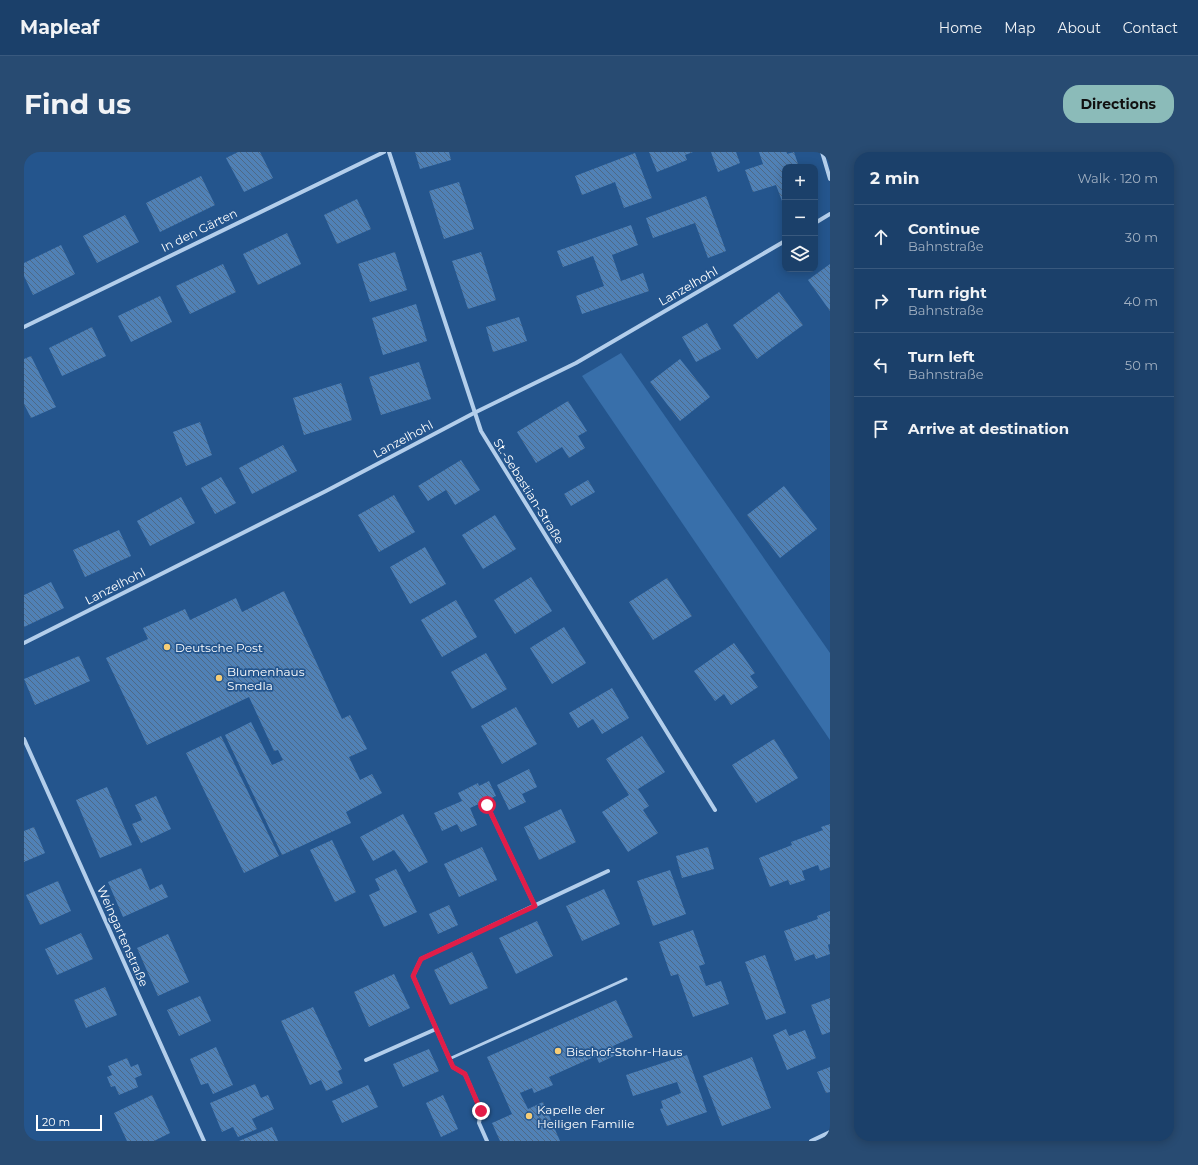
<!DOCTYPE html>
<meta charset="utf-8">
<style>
body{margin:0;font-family:Montserrat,sans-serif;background:#284b72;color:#f1f3f6}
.controls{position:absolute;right:12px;top:12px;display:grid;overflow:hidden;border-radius:8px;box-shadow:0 2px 10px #0003}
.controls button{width:36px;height:36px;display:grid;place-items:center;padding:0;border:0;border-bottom:1px solid #39597e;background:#1b406a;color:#f1f3f6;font:20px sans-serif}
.scale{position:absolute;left:12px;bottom:10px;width:66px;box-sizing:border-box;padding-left:4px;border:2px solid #fff;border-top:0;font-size:11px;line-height:14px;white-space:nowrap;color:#fff;-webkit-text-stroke:3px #24558d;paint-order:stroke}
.stop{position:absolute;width:12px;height:12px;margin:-9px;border:3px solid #e11d48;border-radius:50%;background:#fff}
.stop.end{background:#e11d48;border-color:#fff;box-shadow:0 1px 4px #0008}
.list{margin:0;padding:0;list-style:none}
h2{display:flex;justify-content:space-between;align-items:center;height:52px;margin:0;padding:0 16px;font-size:17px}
h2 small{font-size:13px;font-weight:400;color:#a0afc1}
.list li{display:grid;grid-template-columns:26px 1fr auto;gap:12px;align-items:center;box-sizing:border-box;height:64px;padding:0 16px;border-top:1px solid #39597e}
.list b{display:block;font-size:15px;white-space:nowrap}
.list p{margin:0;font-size:13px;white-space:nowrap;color:#a0afc1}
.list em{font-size:13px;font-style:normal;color:#a0afc1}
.icon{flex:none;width:22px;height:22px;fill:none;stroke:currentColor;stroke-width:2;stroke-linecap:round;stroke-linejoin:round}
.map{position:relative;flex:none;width:806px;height:989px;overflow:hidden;border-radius:16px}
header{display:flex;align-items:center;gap:24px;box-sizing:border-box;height:56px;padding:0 20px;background:#1b406a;border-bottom:1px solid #39597e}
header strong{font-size:19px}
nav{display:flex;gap:22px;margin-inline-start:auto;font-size:14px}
.intro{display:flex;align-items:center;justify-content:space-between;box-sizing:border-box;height:96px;padding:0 24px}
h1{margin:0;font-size:28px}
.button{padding:10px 18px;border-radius:16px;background:#8bbbb9;color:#111;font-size:14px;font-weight:700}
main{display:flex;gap:24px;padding:0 24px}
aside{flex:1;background:#1b406a;border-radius:16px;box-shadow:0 2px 10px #0003}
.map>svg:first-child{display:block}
.green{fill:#386faa}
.building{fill:url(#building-back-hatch)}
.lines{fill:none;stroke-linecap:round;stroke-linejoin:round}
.lane{stroke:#b3ceeb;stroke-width:3}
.street{stroke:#b3ceeb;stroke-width:4}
.route{stroke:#e11d48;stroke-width:5}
.poi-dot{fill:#f6cd76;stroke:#24558d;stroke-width:1.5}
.labels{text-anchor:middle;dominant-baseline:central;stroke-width:3.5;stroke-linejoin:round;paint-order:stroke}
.street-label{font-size:12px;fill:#fff;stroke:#24558d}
.poi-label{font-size:12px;fill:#fff;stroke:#24558d;text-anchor:start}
</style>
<header>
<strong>Mapleaf</strong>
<nav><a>Home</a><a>Map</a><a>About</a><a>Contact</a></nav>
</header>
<div class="intro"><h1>Find us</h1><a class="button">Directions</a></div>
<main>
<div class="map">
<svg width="806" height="989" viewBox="0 0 806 989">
<defs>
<pattern id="building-back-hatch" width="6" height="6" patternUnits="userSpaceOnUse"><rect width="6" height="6" fill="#5081b6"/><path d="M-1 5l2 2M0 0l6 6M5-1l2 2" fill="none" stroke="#4e6986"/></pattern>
</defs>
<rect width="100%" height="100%" fill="#24558d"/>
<path class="green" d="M 597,201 L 806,501 L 806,588 L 558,224 Z"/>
<g class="building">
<path d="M 214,0 L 236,0 L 249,26 L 220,40 L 202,6 Z"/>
<path d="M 391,0 L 425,0 L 427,8 L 396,17 Z"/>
<path d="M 625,0 L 669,0 L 661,3 L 663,8 L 633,20 Z"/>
<path d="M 687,0 L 712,0 L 716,11 L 694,20 Z"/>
<path d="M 735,0 L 763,0 L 763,2 L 770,0 L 775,15 L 761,15 L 761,57 L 752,33 L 729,40 L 721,18 L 739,12 Z"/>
<path d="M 611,1 L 628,46 L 600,56 L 591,30 L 558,43 L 551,24 Z"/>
<path d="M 177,24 L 191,53 L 136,80 L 122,51 Z"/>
<path d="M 435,30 L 450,77 L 420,87 L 405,39 Z"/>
<path d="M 682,44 L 702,99 L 684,106 L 671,71 L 629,86 L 622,66 Z"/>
<path d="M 333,47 L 347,77 L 313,92 L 300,63 Z"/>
<path d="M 101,63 L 115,90 L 73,111 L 59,84 Z"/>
<path d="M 607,73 L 614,93 L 588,103 L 597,129 L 619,121 L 625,139 L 558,162 L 552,144 L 580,134 L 569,104 L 539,115 L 533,99 Z"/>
<path d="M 263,81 L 277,112 L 234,133 L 219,102 Z"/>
<path d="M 37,93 L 51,122 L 9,143 L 0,124 L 0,111 Z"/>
<path d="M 371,100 L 383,138 L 346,150 L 334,112 Z"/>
<path d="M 457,100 L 472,148 L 444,157 L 428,109 Z"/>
<path d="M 199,112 L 212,140 L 166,162 L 152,134 Z"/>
<path d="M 806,112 L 806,159 L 784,128 Z"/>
<path d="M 755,140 L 779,173 L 733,207 L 709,173 Z"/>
<path d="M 136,144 L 148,170 L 107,190 L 94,164 Z"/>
<path d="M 392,152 L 403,189 L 359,203 L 348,166 Z"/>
<path d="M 495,165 L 503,189 L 469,200 L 462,175 Z"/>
<path d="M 683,171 L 697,197 L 672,210 L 658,185 Z"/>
<path d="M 68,175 L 82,204 L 38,224 L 25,196 Z"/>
<path d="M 7,204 L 32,255 L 7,266 L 0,252 L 0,207 Z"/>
<path d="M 656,207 L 686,245 L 656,269 L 626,230 Z"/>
<path d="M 395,210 L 407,247 L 357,263 L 345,225 Z"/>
<path d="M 317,231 L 328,268 L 280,283 L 269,246 Z"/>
<path d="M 544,249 L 563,279 L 554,284 L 561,296 L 545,306 L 538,295 L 512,311 L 493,280 Z"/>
<path d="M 176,270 L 188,303 L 162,314 L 149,280 Z"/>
<path d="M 259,293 L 273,319 L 228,342 L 215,316 Z"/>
<path d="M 437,308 L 456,338 L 431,353 L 422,338 L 404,349 L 394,334 Z"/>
<path d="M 197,325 L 212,351 L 191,362 L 177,336 Z"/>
<path d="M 564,328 L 571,340 L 547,354 L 540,342 Z"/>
<path d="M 760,334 L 793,377 L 756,406 L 723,363 Z"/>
<path d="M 370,343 L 391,380 L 355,400 L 334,363 Z"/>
<path d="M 157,345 L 171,371 L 126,394 L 113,369 Z"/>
<path d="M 471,363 L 492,397 L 459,417 L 438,383 Z"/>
<path d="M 95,378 L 107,404 L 61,425 L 49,398 Z"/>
<path d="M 401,395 L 422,432 L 386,452 L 366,415 Z"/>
<path d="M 507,425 L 528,459 L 491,482 L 470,448 Z"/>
<path d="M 643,426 L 668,464 L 629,488 L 605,450 Z"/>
<path d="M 27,430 L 40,456 L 0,475 L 0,443 Z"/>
<path d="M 260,439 L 318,567 L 326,563 L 343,597 L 325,605 L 336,628 L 348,622 L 358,641 L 322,660 L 327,671 L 258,703 L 201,583 L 227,570 L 248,613 L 259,608 L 254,598 L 250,599 L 225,545 L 123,593 L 82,506 L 124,487 L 119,476 L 161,457 L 166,468 L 212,446 L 218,460 Z"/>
<path d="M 432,448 L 453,485 L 418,505 L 397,468 Z"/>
<path d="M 540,475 L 562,511 L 528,532 L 506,496 Z"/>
<path d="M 710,491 L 731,521 L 726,524 L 734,535 L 707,553 L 700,542 L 691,549 L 670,519 Z"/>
<path d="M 462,501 L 483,537 L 448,557 L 427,520 Z"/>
<path d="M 55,504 L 66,529 L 11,553 L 0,527 Z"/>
<path d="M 588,536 L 605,566 L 578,582 L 569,567 L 554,576 L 545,561 Z"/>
<path d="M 492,555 L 513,592 L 478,612 L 457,574 Z"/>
<path d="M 197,584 L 255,704 L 220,721 L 162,601 Z"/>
<path d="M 618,584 L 641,620 L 614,637 L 625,654 L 619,658 L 634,681 L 604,700 L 578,660 L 605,643 L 582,607 Z"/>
<path d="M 750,587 L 774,626 L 732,651 L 708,613 Z"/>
<path d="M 505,617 L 513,635 L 498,642 L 502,650 L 485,658 L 473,633 Z"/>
<path d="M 465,629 L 472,644 L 446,656 L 453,673 L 437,680 L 433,672 L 418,679 L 410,661 L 438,649 L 434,641 L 454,631 L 455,634 Z"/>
<path d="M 83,635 L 108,693 L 76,706 L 52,648 Z"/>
<path d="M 132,644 L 147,677 L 117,691 L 108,672 L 118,668 L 111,653 Z"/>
<path d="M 537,657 L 552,690 L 515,708 L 500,675 Z"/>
<path d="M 379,662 L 404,710 L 385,720 L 370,698 L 349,709 L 336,685 Z"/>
<path d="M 806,672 L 806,715 L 796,719 L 794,713 L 778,719 L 781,728 L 766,733 L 764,728 L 746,735 L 735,706 L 768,693 L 767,690 L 799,678 L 797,675 Z"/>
<path d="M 10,675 L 21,701 L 0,710 L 0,679 Z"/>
<path d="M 308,688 L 332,740 L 311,750 L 286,698 Z"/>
<path d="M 458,695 L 473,728 L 435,745 L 420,712 Z"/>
<path d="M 684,695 L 690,717 L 658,726 L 652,704 Z"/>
<path d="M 117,716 L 126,738 L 138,732 L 144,745 L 99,765 L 84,730 Z"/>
<path d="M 372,717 L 393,760 L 360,775 L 345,743 L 356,738 L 351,727 Z"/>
<path d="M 646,718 L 662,762 L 629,774 L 613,729 Z"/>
<path d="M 34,729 L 47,759 L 16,773 L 2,743 Z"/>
<path d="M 580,737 L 596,772 L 558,789 L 542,754 Z"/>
<path d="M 425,753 L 434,773 L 414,782 L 405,762 Z"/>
<path d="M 806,759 L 806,792 L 804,793 L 806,802 L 792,807 L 790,802 L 771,809 L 760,779 L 794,767 L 793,764 Z"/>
<path d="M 513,769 L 529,804 L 492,822 L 475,786 Z"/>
<path d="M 669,778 L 681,812 L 675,814 L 682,834 L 697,829 L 705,852 L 669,865 L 654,822 L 647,824 L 635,790 Z"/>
<path d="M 57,781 L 69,807 L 33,823 L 21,797 Z"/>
<path d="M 144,782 L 165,830 L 134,844 L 113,796 Z"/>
<path d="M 448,800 L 464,836 L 426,853 L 410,818 Z"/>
<path d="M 741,803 L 762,861 L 742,868 L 721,810 Z"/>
<path d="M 370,822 L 386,856 L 345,875 L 330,840 Z"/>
<path d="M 81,835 L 93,863 L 62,876 L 50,848 Z"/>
<path d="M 176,844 L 187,869 L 155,884 L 143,858 Z"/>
<path d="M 806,846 L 806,880 L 798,883 L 787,853 Z"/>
<path d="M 592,848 L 609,885 L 589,894 L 592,903 L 575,911 L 572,904 L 525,925 L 529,933 L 510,941 L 508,936 L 496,941 L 504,957 L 519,950 L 536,989 L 476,989 L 468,971 L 488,962 L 463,905 Z"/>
<path d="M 289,855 L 318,917 L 314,919 L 319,931 L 302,939 L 297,928 L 286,933 L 257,869 Z"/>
<path d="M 762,877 L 765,884 L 781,878 L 792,906 L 763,918 L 749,883 Z"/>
<path d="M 192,895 L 209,933 L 189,942 L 184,931 L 177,933 L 166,907 Z"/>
<path d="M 405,897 L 415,919 L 379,935 L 369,912 Z"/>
<path d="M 663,903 L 683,960 L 643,974 L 636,957 L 639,956 L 637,949 L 657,941 L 653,930 L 609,944 L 602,923 Z"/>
<path d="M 728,905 L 747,956 L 698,974 L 679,924 Z"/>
<path d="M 103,906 L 107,915 L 114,912 L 118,923 L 111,926 L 114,935 L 95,943 L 91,934 L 87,935 L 83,925 L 88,923 L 84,914 Z"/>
<path d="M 806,915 L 806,940 L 802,941 L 793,920 Z"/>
<path d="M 231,932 L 237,946 L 244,943 L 250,957 L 228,967 L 233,977 L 214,985 L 209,975 L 198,980 L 186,951 Z"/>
<path d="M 344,933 L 354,955 L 318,971 L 308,949 Z"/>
<path d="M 128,943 L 146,981 L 130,989 L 103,989 L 90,961 Z"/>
<path d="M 419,943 L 434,977 L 417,985 L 402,951 Z"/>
<path d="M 248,975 L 254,989 L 215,989 Z"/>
</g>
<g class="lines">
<path class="lane" d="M 425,907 L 602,827"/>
<g class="street">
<path d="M 365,0 L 457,279 L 691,658"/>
<path d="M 798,0 L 806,27"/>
<path d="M 791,71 L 806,62"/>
<path d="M 0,175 L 360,0"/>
<path d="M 0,491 L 302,339 L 450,261 L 552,211 L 761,89"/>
<path d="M 0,587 L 180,989"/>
<path d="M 463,653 L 511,754"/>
<path d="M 342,908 L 412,877"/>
<path d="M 463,989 L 455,971 L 457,959 L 441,922 L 429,915 L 389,824 L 397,807 L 584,719"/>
<path d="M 787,989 L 806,980"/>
</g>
</g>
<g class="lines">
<path class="route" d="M 457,959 L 441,922 L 429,915 L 389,824 L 397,807 L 511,754 L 463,653"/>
</g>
<g class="poi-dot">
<circle cx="143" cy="495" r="4"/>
<circle cx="195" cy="526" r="4"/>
<circle cx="534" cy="899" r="4"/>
<circle cx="505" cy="964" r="4"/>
</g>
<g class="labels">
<g class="street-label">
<text transform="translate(175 78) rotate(-26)">In den Gärten</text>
<text transform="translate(664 134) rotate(-30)">Lanzelhohl</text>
<text transform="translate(379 287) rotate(-28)">Lanzelhohl</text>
<text transform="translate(505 339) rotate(58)">St.-Sebastian-Straße</text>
<text transform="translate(91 434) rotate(-27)">Lanzelhohl</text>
<text transform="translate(99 784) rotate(66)">Weingartenstraße</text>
</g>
<g class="poi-label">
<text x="151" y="495">Deutsche Post</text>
<text x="203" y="519">Blumenhaus<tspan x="203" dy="14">Smedla</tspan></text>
<text x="542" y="899">Bischof-Stohr-Haus</text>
<text x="513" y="957">Kapelle der<tspan x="513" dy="14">Heiligen Familie</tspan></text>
</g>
</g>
</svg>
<div class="controls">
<button>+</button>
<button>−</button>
<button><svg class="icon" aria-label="layers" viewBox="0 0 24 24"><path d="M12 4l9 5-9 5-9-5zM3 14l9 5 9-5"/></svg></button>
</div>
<div class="scale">20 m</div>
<div class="stop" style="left:463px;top:653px"></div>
<div class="stop end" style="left:457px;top:959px"></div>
</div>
<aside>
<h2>2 min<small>Walk · 120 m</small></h2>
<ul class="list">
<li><svg class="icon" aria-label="ahead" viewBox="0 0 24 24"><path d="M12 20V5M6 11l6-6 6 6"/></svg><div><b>Continue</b><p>Bahnstraße</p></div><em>30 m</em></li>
<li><svg class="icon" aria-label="right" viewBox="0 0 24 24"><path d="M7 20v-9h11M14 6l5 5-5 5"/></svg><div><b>Turn right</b><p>Bahnstraße</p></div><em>40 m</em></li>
<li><svg class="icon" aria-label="left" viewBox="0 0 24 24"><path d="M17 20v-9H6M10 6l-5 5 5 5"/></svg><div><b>Turn left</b><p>Bahnstraße</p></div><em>50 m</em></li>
<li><svg class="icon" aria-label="arrive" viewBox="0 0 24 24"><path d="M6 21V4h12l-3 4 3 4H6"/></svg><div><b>Arrive at destination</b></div></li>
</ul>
</aside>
</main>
